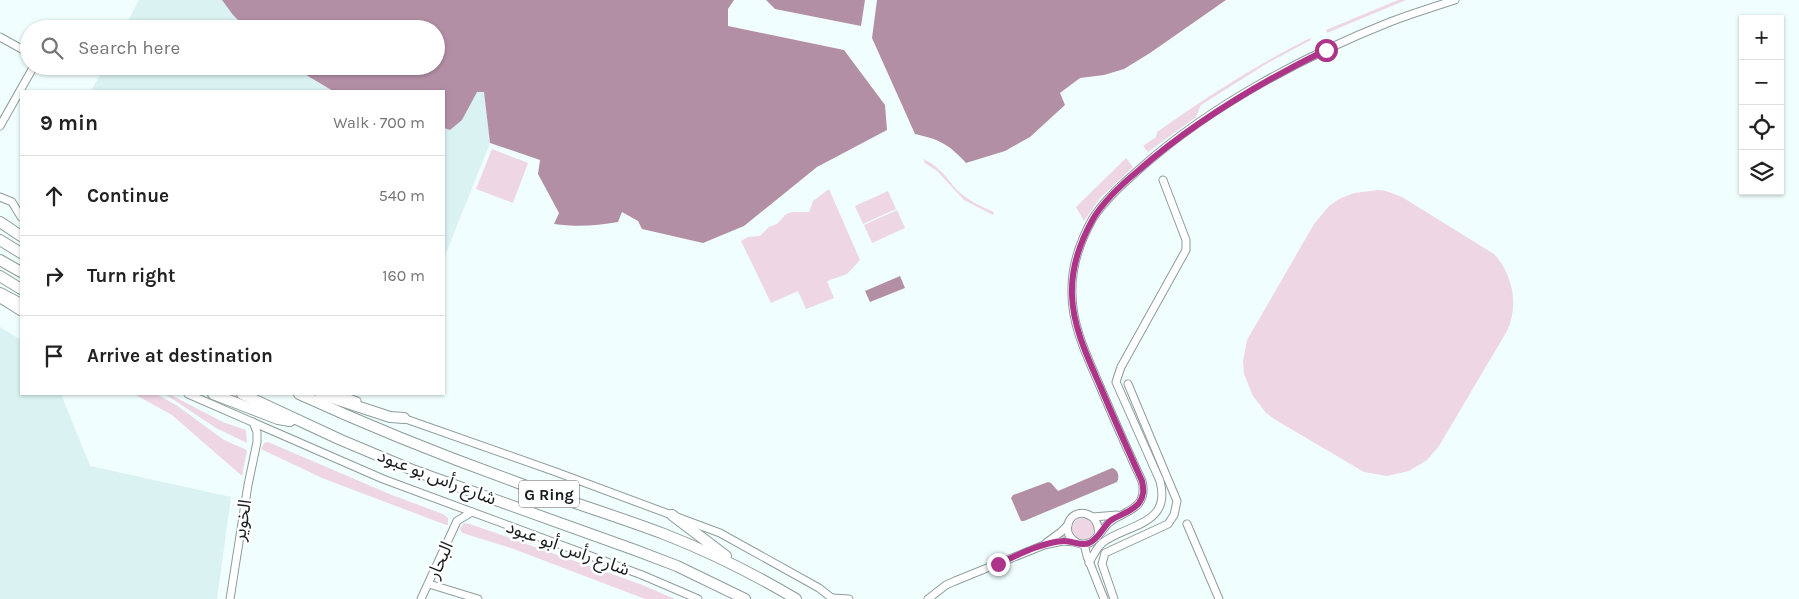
<!DOCTYPE html>
<meta charset="utf-8">
<style>
body{margin:0;font-family:Karla,"Noto Sans Arabic",sans-serif;background:#f2f2f2;color:#222}
.controls{position:absolute;right:15px;top:15px;display:grid;overflow:hidden;border-radius:0px;box-shadow:0 1px 4px #0004}
.controls button{width:45px;height:45px;display:grid;place-items:center;padding:0;border:0;border-bottom:1px solid #e0e0e0;background:#fff;color:#222;font:25px sans-serif}
.stop{position:absolute;width:15px;height:15px;margin:-11px;border:4px solid #ad3489;border-radius:50%;background:#fff}
.stop.end{background:#ad3489;border-color:#fff;box-shadow:0 1px 5px #0008}
.list{margin:0;padding:0;list-style:none}
h2{display:flex;justify-content:space-between;align-items:center;height:65px;margin:0;padding:0 20px;font-size:21px}
h2 small{font-size:16px;font-weight:400;color:#767676}
.list li{display:grid;grid-template-columns:32px 1fr auto;gap:15px;align-items:center;box-sizing:border-box;height:80px;padding:0 20px;border-top:1px solid #e0e0e0}
.list b{display:block;font-size:19px;white-space:nowrap}
.list em{font-size:16px;font-style:normal;color:#767676}
.icon{flex:none;width:28px;height:28px;fill:none;stroke:currentColor;stroke-width:2;stroke-linecap:round;stroke-linejoin:round}
.map{position:relative;flex:none;width:1799px;height:599px;overflow:hidden}
.search{position:absolute;background:#fff;box-shadow:0 1px 4px #0004;left:20px;top:20px;width:425px;height:55px;display:flex;align-items:center;gap:12px;box-sizing:border-box;padding:0 18px;border-radius:28px;color:#767676;font-size:19px}
.panel{position:absolute;background:#fff;box-shadow:0 1px 4px #0004;left:20px;top:90px;width:425px;height:305px;border-radius:0px}
.map>svg:first-child{display:block}
.built{fill:#daf2f2}
.green{fill:#eed6e4}
.water{fill:#b38fa5}
.lines{fill:none;stroke-linecap:round;stroke-linejoin:round}
.minor-casing{stroke:#8f9c9c;stroke-width:9}
.highway-casing{stroke:#8f9c9c;stroke-width:12}
.minor{stroke:#fff;stroke-width:7}
.highway{stroke:#fff;stroke-width:10}
.route{stroke:#ad3489;stroke-width:6}
.labels{text-anchor:middle;dominant-baseline:central;stroke-width:5;stroke-linejoin:round;paint-order:stroke}
.shield{fill:#fff;stroke:#5d6161;stroke-width:1}
.shield-label{font-size:16px;font-weight:bold;fill:#181d1d}
.street-label{font-size:18px;fill:#181d1d;stroke:#fff}
</style>
<div class="map">
<svg width="1799" height="599" viewBox="0 0 1799 599">
<rect width="100%" height="100%" fill="#f0fefe"/>
<g class="built">
<path d="M 139,0 L 222,0 L 233,15 L 247,29 L 124,29 Z"/>
<path d="M 105,66 L 291,66 L 333,91 L 91,91 Z"/>
<path d="M 477,91 L 484,92 L 490,143 L 444,258 L 444,128 L 450,130 L 462,120 Z"/>
<path d="M 0,327 L 21,340 L 21,394 L 61,394 L 90,466 L 231,497 L 217,599 L 0,599 Z"/>
</g>
<g class="green">
<path d="M 1398,0 L 1406,0 L 1327,33 L 1326,30 Z"/>
<path d="M 1310,38 L 1311,40 L 1266,64 L 1201,105 L 1196,117 L 1148,152 L 1143,146 L 1156,137 L 1157,132 C 1206,97 1256,65 1310,38 Z"/>
<path d="M 492,149 L 528,163 L 513,203 L 476,189 Z"/>
<path d="M 1126,158 L 1133,167 L 1100,198 L 1084,221 L 1076,207 Z"/>
<path d="M 923,159 C 938,165 946,177 956,189 C 967,200 980,206 994,212 L 993,215 L 964,200 L 937,171 L 925,163 Z"/>
<path d="M 829,189 L 860,260 L 847,274 L 827,281 L 834,298 L 806,309 L 798,291 L 771,303 L 741,241 L 748,237 L 760,236 L 769,227 L 777,224 L 786,214 L 792,212 L 809,212 L 813,201 Z"/>
<path d="M 1379,190 L 1386,191 L 1402,197 L 1494,254 C 1513,274 1519,306 1507,331 L 1439,446 L 1427,460 L 1409,471 L 1387,476 L 1364,472 L 1274,419 L 1266,413 L 1253,396 L 1244,374 L 1243,361 L 1247,340 L 1314,224 L 1329,206 L 1339,199 L 1354,193 Z"/>
<path d="M 888,191 L 896,209 L 863,224 L 855,206 Z"/>
<path d="M 897,210 L 905,228 L 872,243 L 864,225 Z"/>
<path d="M 134,394 L 156,394 L 176,405 L 224,440 L 247,450 L 242,476 L 172,415 Z"/>
<path d="M 165,394 L 169,394 L 223,422 L 246,430 L 247,443 L 216,428 Z"/>
<path d="M 268,442 L 392,495 L 443,514 L 448,518 L 448,525 L 446,525 L 322,478 L 261,449 L 264,443 Z"/>
<circle cx="1083" cy="529" r="11"/>
<path d="M 464,523 L 470,524 L 640,584 L 675,599 L 645,599 L 511,548 L 462,533 L 460,529 Z"/>
</g>
<g class="water">
<path d="M 222,0 L 734,0 L 728,9 L 728,26 L 844,50 L 885,105 L 887,130 L 817,167 L 744,226 L 703,243 L 642,229 L 638,221 L 622,212 L 618,222 C 596,226 576,227 554,224 L 559,213 L 538,174 L 540,160 L 490,143 L 484,92 L 477,92 L 462,120 L 450,130 L 444,128 L 444,91 L 333,91 L 291,66 L 436,66 L 436,29 L 247,29 L 233,15 Z"/>
<path d="M 766,0 L 865,0 L 861,26 L 775,9 Z"/>
<path d="M 877,0 L 1226,0 L 1150,53 L 1124,69 L 1104,75 L 1080,78 L 1060,93 L 1065,105 L 1030,137 L 1005,151 L 966,163 C 949,144 938,139 915,134 L 872,38 Z"/>
<path d="M 900,276 L 905,288 L 870,302 L 865,291 Z"/>
<path d="M 1112,468 C 1118,470 1120,476 1117,482 L 1024,521 L 1021,521 L 1011,498 L 1013,495 L 1048,482 L 1051,483 L 1058,491 Z"/>
</g>
<g class="lines">
<g class="minor-casing">
<g id="minor">
<path d="M 0,37 L 29,53"/>
<path d="M 0,126 L 34,66"/>
<path d="M 0,197 L 12,202 L 21,217"/>
<path d="M 0,299 L 21,312"/>
<path d="M 188,394 L 383,479 L 642,575 L 698,599"/>
<path d="M 338,394 L 357,401"/>
<path d="M 400,417 L 556,472 L 720,533 L 819,588 L 833,599"/>
<path d="M 1093,517 L 1117,515"/>
<path d="M 1187,524 L 1219,599"/>
<path d="M 1098,535 C 1102,513 1074,505 1068,524 C 1065,536 1077,548 1089,543 C 1098,540 1102,528 1110,522 C 1118,515 1132,512 1139,503 C 1144,496 1144,489 1142,481 C 1127,449 1113,417 1099,384 C 1087,356 1072,326 1072,294 C 1071,268 1080,241 1093,218 C 1106,198 1125,182 1143,166 C 1212,105 1304,56 1390,22 C 1411,14 1433,7 1455,0"/>
<path d="M 1046,543 L 1061,532 L 1068,525"/>
<path d="M 1084,544 L 1087,556 L 1104,599"/>
<path d="M 1089,563 C 1093,555 1096,549 1102,543 C 1126,524 1172,526 1160,481 L 1116,382 L 1121,367 L 1186,250 L 1186,240 L 1163,180"/>
<path d="M 429,584 L 478,599"/>
<path d="M 832,598 L 849,599"/>
<path d="M 230,599 L 248,485 L 257,442 L 257,432 L 253,422"/>
<path d="M 421,599 L 457,521 L 472,512"/>
<path d="M 928,599 L 946,585 L 955,581 L 1044,545 L 1063,541 L 1075,542"/>
<path d="M 1114,599 L 1102,564 L 1105,553 L 1168,524 L 1174,515 L 1177,501 L 1128,384"/>
</g>
</g>
<g class="highway-casing">
<g id="highway">
<path d="M 0,222 L 21,236"/>
<path d="M 0,240 L 21,253"/>
<path d="M 0,260 L 21,272"/>
<path d="M 0,276 L 21,289"/>
<path d="M 0,293 L 21,304"/>
<path d="M 213,394 L 278,419 L 290,421"/>
<path d="M 242,394 L 341,440 L 415,471 L 635,550 L 677,566 L 745,599"/>
<path d="M 299,394 C 369,426 441,455 513,481 C 563,500 614,515 664,534 C 710,552 754,574 796,599"/>
<path d="M 320,394 L 390,417 L 404,418"/>
<path d="M 672,515 L 726,556"/>
</g>
</g>
<use href="#minor" class="minor"/>
<use href="#highway" class="highway"/>
</g>
<g class="lines">
<path class="route" d="M 998,564 C 1018,555 1040,543 1063,541 C 1072,540 1081,547 1089,543 C 1098,540 1103,527 1110,521 C 1118,515 1132,512 1139,503 C 1144,496 1144,490 1142,481 C 1128,450 1114,419 1101,388 C 1088,358 1073,328 1072,295 C 1071,269 1080,242 1093,219 C 1104,200 1122,184 1139,170 C 1195,121 1259,83 1326,50"/>
</g>
<g class="labels">
<rect class="shield" x="519" y="480.5" width="60" height="27" rx="4"/>
<g class="shield-label">
<text x="549" y="494">G Ring</text>
</g>
<g class="street-label">
<text transform="translate(437 477) rotate(21)">شارع رأس بو عبود</text>
<text transform="translate(242 520) rotate(-81)">الخوير</text>
<text transform="translate(568 548) rotate(20)">شارع رأس أبو عبود</text>
<text transform="translate(440 560) rotate(-66)">البحار</text>
</g>
</g>
</svg>
<div class="controls">
<button>+</button>
<button>−</button>
<button><svg class="icon" aria-label="locate" viewBox="0 0 24 24"><circle cx="12" cy="12" r="6"/><path d="M12 2v4M12 18v4M2 12h4M18 12h4"/></svg></button>
<button><svg class="icon" aria-label="layers" viewBox="0 0 24 24"><path d="M12 4l9 5-9 5-9-5zM3 14l9 5 9-5"/></svg></button>
</div>
<div class="stop" style="left:1326px;top:50px"></div>
<div class="stop end" style="left:998px;top:564px"></div>
<div class="search"><svg class="icon" aria-label="search" viewBox="0 0 24 24"><circle cx="10" cy="10" r="6"/><path d="M15 15l6 6"/></svg>Search here</div>
<section class="panel">
<h2>9 min<small>Walk · 700 m</small></h2>
<ul class="list">
<li><svg class="icon" aria-label="ahead" viewBox="0 0 24 24"><path d="M12 20V5M6 11l6-6 6 6"/></svg><div><b>Continue</b></div><em>540 m</em></li>
<li><svg class="icon" aria-label="right" viewBox="0 0 24 24"><path d="M7 20v-9h11M14 6l5 5-5 5"/></svg><div><b>Turn right</b></div><em>160 m</em></li>
<li><svg class="icon" aria-label="arrive" viewBox="0 0 24 24"><path d="M6 21V4h12l-3 4 3 4H6"/></svg><div><b>Arrive at destination</b></div></li>
</ul>
</section>
</div>
